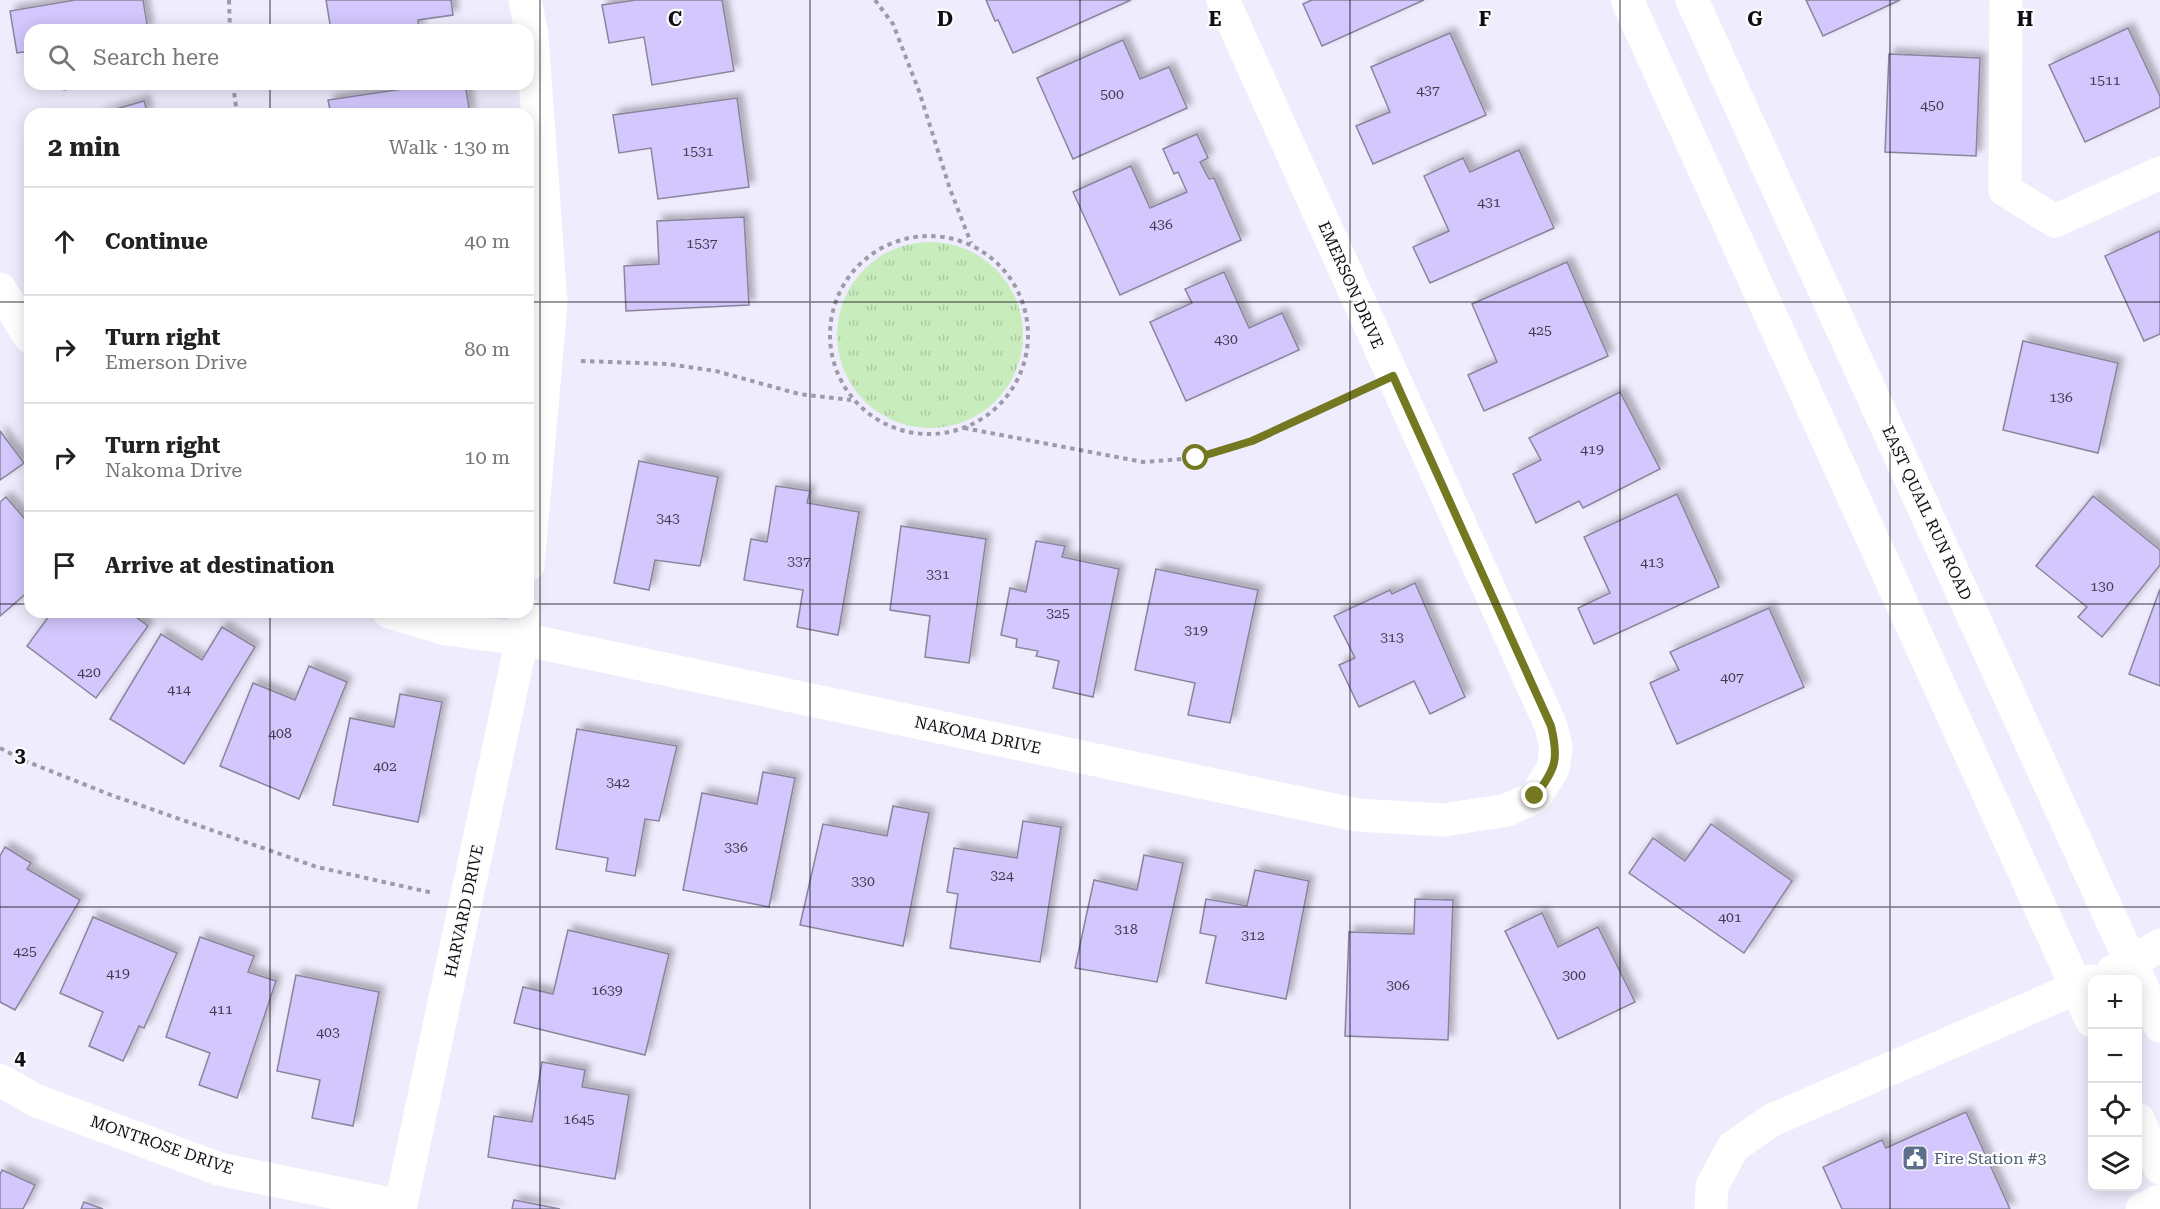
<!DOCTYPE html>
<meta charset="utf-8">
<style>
body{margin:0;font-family:"Roboto Serif",serif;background:#f2f2f2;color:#222}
.controls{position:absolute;right:18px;bottom:18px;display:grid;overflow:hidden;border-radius:12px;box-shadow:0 3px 15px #0003}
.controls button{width:54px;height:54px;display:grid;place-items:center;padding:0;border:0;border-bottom:2px solid #e0e0e0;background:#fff;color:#222;font:30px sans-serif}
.stop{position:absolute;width:18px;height:18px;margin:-14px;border:4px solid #747921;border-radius:50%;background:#fff}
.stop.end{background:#747921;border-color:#fff;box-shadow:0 2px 6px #0008}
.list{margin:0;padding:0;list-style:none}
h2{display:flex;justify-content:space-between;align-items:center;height:78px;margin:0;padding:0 24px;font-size:26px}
h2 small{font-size:20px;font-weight:400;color:#767676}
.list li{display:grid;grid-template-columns:39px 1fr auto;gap:18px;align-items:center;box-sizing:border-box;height:108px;padding:0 24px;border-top:2px solid #e0e0e0}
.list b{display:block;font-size:22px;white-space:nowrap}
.list p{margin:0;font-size:20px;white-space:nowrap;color:#767676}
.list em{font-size:20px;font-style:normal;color:#767676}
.icon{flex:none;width:33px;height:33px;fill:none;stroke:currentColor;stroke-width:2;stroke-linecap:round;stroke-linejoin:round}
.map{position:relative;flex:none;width:2160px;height:1209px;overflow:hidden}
.search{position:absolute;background:#fff;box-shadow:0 3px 15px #0003;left:24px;top:24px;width:510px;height:66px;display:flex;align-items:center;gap:15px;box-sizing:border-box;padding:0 21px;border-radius:18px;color:#767676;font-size:22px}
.panel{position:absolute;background:#fff;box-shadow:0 3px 15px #0003;left:24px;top:108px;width:510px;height:510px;border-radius:18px}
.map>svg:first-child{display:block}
.grass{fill:url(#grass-tufts)}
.building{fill:#d3c7fd;stroke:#89859a;stroke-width:1.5;filter:url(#shadow)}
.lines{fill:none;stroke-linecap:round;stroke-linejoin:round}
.path{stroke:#9e9ba9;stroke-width:4;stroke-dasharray:4.5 4.5;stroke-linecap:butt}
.minor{stroke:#fff;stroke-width:33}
.route{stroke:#747921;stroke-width:8}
.grid{fill:none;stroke:#0f0e15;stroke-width:1.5;stroke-opacity:0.55}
.labels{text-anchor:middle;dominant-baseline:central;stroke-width:4.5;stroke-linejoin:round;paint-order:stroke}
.number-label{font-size:14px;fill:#403c4f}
.street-label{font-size:16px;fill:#0f0e15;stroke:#fcfcfc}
.service-label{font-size:16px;fill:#4e5e75;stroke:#fcfcfc;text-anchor:start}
.grid-label{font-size:20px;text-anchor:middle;font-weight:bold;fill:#0f0e15;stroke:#fcfcfc;stroke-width:4.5;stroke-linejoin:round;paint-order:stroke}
</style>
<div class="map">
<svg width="2160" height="1209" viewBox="0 0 2160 1209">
<defs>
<pattern id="grass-tufts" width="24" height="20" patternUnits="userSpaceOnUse" patternTransform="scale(1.5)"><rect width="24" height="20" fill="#c9ecbd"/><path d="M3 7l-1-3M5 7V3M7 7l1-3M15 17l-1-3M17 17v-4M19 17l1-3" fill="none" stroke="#abc9a2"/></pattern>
<filter id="shadow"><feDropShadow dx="5.5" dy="-5.5" stdDeviation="3" flood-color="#0004"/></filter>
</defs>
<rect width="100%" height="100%" fill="#efecfe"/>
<circle class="grass" cx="930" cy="335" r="93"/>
<g class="building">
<path d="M 75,0 L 143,0 L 148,30 L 30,30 L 30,51 L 17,53 L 10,11 Z"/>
<path d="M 326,0 L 451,0 L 453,15 L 418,20 L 419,30 L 331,30 Z"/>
<path d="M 636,0 L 722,0 L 734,71 L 652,85 L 644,37 L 609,43 L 602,5 Z"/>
<path d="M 986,0 L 1131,0 L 1013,53 L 998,20 L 995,21 Z"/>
<path d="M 1312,0 L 1424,0 L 1322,46 L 1303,4 Z"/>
<path d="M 1806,0 L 1900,0 L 1823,36 Z"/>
<path d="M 2128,28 L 2160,96 L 2160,107 L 2085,142 L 2049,65 Z"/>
<path d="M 1450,33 L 1486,115 L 1373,164 L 1356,126 L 1390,112 L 1371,67 Z"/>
<path d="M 1123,40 L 1140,79 L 1169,67 L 1187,108 L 1073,159 L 1037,78 Z"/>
<path d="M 1889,54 L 1980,58 L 1976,156 L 1885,152 Z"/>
<path d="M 63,84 L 102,84 L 64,90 Z"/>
<path d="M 436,84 L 465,84 L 470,114 L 331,114 L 328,100 Z"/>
<path d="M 737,98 L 749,187 L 658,199 L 651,148 L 619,153 L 613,115 Z"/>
<path d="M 144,101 L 148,114 L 98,114 Z"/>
<path d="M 1197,134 L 1208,158 L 1200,162 L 1209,179 L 1214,178 L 1241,240 L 1120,295 L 1073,192 L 1131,166 L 1150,208 L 1187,192 L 1178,172 L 1174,174 L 1163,149 Z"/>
<path d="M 1519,150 L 1554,228 L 1430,283 L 1413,247 L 1449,231 L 1424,176 L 1463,158 L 1470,172 Z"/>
<path d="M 744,217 L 749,305 L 626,311 L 624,266 L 659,264 L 657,221 Z"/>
<path d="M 2160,231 L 2160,334 L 2144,341 L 2105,256 Z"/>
<path d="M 1567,262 L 1608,356 L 1484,411 L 1468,375 L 1497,362 L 1472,304 Z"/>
<path d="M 1224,272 L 1249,328 L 1282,313 L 1299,350 L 1186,401 L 1150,322 L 1192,303 L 1185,289 Z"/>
<path d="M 2023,341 L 2118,363 L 2098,453 L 2003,430 Z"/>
<path d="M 1620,392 L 1660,469 L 1583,508 L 1579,501 L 1536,523 L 1513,474 L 1541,460 L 1529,438 Z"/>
<path d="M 0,431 L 24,463 L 0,480 Z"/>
<path d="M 639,461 L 718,477 L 700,566 L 655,560 L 649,590 L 614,583 Z"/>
<path d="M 776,486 L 810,491 L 807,503 L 859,512 L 838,635 L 797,627 L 803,590 L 744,580 L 751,539 L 767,542 Z"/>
<path d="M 1677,494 L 1719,587 L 1594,644 L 1578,608 L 1610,593 L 1584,537 Z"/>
<path d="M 2093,496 L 2160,550 L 2160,565 L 2102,637 L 2078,617 L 2087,607 L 2036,566 Z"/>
<path d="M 6,497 L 30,525 L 30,590 L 0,616 L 0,502 Z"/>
<path d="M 901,526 L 986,539 L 969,663 L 925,657 L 930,616 L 890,610 Z"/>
<path d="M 1036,541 L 1065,546 L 1062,557 L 1119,569 L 1093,697 L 1053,688 L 1059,661 L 1036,656 L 1038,651 L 1016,647 L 1017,639 L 1001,635 L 1010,588 L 1026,592 Z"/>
<path d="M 1156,569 L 1258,590 L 1230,723 L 1188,715 L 1195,683 L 1135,670 Z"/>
<path d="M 1415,583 L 1465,697 L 1430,714 L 1414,681 L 1359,707 L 1339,665 L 1355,658 L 1334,616 L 1390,590 L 1392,594 Z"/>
<path d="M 2160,589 L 2160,686 L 2129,674 Z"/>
<path d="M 1769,608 L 1804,687 L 1677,744 L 1650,683 L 1679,670 L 1670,652 Z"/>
<path d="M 52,612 L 129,612 L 148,626 L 96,698 L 27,646 Z"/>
<path d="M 222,627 L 255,647 L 184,764 L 110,719 L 161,634 L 202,660 Z"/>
<path d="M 309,666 L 347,682 L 299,799 L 220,766 L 253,683 L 295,700 Z"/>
<path d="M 400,694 L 442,702 L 418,822 L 333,805 L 350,718 L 394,727 Z"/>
<path d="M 577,729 L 677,746 L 659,821 L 645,819 L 635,876 L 606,871 L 608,858 L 556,849 Z"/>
<path d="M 763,772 L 795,778 L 769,907 L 683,890 L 702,793 L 757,804 Z"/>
<path d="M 893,806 L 929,813 L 903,946 L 800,925 L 823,824 L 887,836 Z"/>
<path d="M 1023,821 L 1061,827 L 1040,962 L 950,948 L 958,894 L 947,892 L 954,848 L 1017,858 Z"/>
<path d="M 1711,824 L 1792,881 L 1744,953 L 1629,873 L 1653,838 L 1685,861 Z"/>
<path d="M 5,847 L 31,863 L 27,869 L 80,900 L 15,1010 L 0,1002 L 0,856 Z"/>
<path d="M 1144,855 L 1183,863 L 1157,982 L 1075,968 L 1094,880 L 1137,890 Z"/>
<path d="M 1255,870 L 1309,881 L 1286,999 L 1206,983 L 1216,936 L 1200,933 L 1206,899 L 1247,906 Z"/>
<path d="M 1415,899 L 1453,900 L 1448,1040 L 1345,1036 L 1349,932 L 1414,934 Z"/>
<path d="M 1542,913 L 1558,947 L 1598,927 L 1635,1002 L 1558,1039 L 1505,931 Z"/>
<path d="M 93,917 L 177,953 L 144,1028 L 139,1026 L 123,1061 L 89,1046 L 103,1012 L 60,993 Z"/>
<path d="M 568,930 L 669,954 L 645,1055 L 514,1023 L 523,987 L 553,994 Z"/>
<path d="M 200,937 L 254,956 L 248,972 L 276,981 L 237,1098 L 199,1085 L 210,1053 L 166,1037 Z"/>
<path d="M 296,975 L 379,992 L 353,1126 L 312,1118 L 320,1080 L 277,1071 Z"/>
<path d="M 542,1062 L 585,1070 L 582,1087 L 629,1095 L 615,1179 L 488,1157 L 494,1116 L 532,1122 Z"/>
<path d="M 1966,1112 L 2010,1209 L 1842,1209 L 1823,1167 L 1882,1140 L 1886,1148 Z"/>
<path d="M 2,1170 L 35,1185 L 23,1209 L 0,1209 L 0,1175 Z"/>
<path d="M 514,1200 L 560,1209 L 512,1209 Z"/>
<path d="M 84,1202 L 103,1209 L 81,1209 Z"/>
</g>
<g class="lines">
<g class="path">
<path d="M 229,0 L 230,30"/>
<path d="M 875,0 L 893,24 L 919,91 L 950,189 L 971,243"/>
<path d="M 233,84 L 237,114"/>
<circle cx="929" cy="335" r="99"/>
<path d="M 581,361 L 668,364 L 716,371 L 799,394 L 851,400"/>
<path d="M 964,428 L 1143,462 L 1196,458 L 1252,441 L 1362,390"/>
<path d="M 0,748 L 23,760 L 111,795 L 317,867 L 433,893"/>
</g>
<g class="minor">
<path d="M 525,0 L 532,36 L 551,304 L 528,565"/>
<path d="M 1627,0 L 2092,1021"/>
<path d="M 1692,0 L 2160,1026"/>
<path d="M 2006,0 L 2005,190 L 2055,221 L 2160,173"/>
<path d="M 0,289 L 30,337"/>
<path d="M 389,612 L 446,629 L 522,639 L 1357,815 L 1444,820 L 1507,810 L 1535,797 L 1553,769 L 1556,748 L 1551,726 L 1223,0"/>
<path d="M 2112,972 L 2131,963 L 2160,945"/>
<path d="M 0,1080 L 37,1101 L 219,1169 L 400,1206"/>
<path d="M 2138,1119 L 2160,1168"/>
<path d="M 400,1209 L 522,639 L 524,612"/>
<path d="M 1711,1209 L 1712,1186 L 1733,1147 L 1772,1120 L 2092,981"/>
<path d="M 2142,1209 L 2160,1201"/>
</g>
</g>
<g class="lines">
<path class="route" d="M 1196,458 L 1252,441 L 1393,376 L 1551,726 C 1559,759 1556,769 1535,796"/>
</g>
<path class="grid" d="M 270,0 L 270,30M 540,0 L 540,1209M 810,0 L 810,1209M 1080,0 L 1080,1209M 1350,0 L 1350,1209M 1620,0 L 1620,1209M 1890,0 L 1890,1209M 270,84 L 270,114M 0,302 L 30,302M 528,302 L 2160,302M 0,604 L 30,604M 528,604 L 2160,604M 270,612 L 270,1209M 0,907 L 2160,907"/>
<defs>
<g id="civic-square" transform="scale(1.35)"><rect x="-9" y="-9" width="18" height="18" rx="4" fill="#5c6f8a" stroke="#fcfcfc"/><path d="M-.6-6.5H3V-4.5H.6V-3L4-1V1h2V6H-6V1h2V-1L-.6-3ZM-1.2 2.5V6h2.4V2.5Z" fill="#fff"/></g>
</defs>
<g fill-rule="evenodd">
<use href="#civic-square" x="1915" y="1158"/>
</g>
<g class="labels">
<g class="number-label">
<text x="2105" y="80">1511</text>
<text x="1428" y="90">437</text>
<text x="1112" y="94">500</text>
<text x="1932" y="105">450</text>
<text x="698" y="151">1531</text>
<text x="1489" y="202">431</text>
<text x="1161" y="224">436</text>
<text x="702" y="243">1537</text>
<text x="1540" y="330">425</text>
<text x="1226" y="339">430</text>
<text x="2061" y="397">136</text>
<text x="1592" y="449">419</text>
<text x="668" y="518">343</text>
<text x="799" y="561">337</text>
<text x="1652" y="562">413</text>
<text x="938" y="574">331</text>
<text x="2102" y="586">130</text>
<text x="1058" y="613">325</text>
<text x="1196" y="630">319</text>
<text x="1392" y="637">313</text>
<text x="89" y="672">420</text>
<text x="1732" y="677">407</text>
<text x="179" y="689">414</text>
<text x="280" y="733">408</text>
<text x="385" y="766">402</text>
<text x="618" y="782">342</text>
<text x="736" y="847">336</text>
<text x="1002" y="875">324</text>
<text x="863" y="881">330</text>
<text x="1730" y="917">401</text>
<text x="1126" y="929">318</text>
<text x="1253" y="935">312</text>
<text x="25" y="951">425</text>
<text x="118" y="973">419</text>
<text x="1574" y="975">300</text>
<text x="1398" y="985">306</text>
<text x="607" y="990">1639</text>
<text x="221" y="1009">411</text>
<text x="328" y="1032">403</text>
<text x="579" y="1119">1645</text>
</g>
<g class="street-label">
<text transform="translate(1351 285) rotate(66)">EMERSON DRIVE</text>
<text transform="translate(1927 513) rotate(65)">EAST QUAIL RUN ROAD</text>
<text transform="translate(978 735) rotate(12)">NAKOMA DRIVE</text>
<text transform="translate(464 911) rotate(-78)">HARVARD DRIVE</text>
<text transform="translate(162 1145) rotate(19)">MONTROSE DRIVE</text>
</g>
<g class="service-label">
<text x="1934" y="1158">Fire Station #3</text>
</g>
</g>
<g class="grid-label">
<text x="675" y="26">C</text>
<text x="945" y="26">D</text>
<text x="1215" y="26">E</text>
<text x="1485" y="26">F</text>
<text x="1755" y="26">G</text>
<text x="2025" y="26">H</text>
<text x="20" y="762">3</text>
<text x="20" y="1065">4</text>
</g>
</svg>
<div class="controls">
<button>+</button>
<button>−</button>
<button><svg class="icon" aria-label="locate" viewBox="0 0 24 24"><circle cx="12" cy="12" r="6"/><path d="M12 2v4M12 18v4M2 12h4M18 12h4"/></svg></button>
<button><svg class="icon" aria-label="layers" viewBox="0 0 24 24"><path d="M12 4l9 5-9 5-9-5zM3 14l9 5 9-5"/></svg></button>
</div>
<div class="stop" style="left:1196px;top:458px"></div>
<div class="stop end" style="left:1535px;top:796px"></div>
<div class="search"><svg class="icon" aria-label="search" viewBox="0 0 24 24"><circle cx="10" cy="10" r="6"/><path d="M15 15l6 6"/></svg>Search here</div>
<section class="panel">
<h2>2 min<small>Walk · 130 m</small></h2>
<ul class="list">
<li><svg class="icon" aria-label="ahead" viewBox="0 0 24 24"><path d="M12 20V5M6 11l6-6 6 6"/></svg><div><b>Continue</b></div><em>40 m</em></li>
<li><svg class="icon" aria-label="right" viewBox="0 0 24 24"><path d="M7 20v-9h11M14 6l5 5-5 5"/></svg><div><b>Turn right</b><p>Emerson Drive</p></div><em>80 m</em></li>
<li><svg class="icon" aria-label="right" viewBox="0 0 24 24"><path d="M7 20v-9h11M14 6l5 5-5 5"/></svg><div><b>Turn right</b><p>Nakoma Drive</p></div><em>10 m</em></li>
<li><svg class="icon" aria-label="arrive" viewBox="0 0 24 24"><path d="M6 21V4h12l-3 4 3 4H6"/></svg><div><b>Arrive at destination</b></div></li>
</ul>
</section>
</div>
